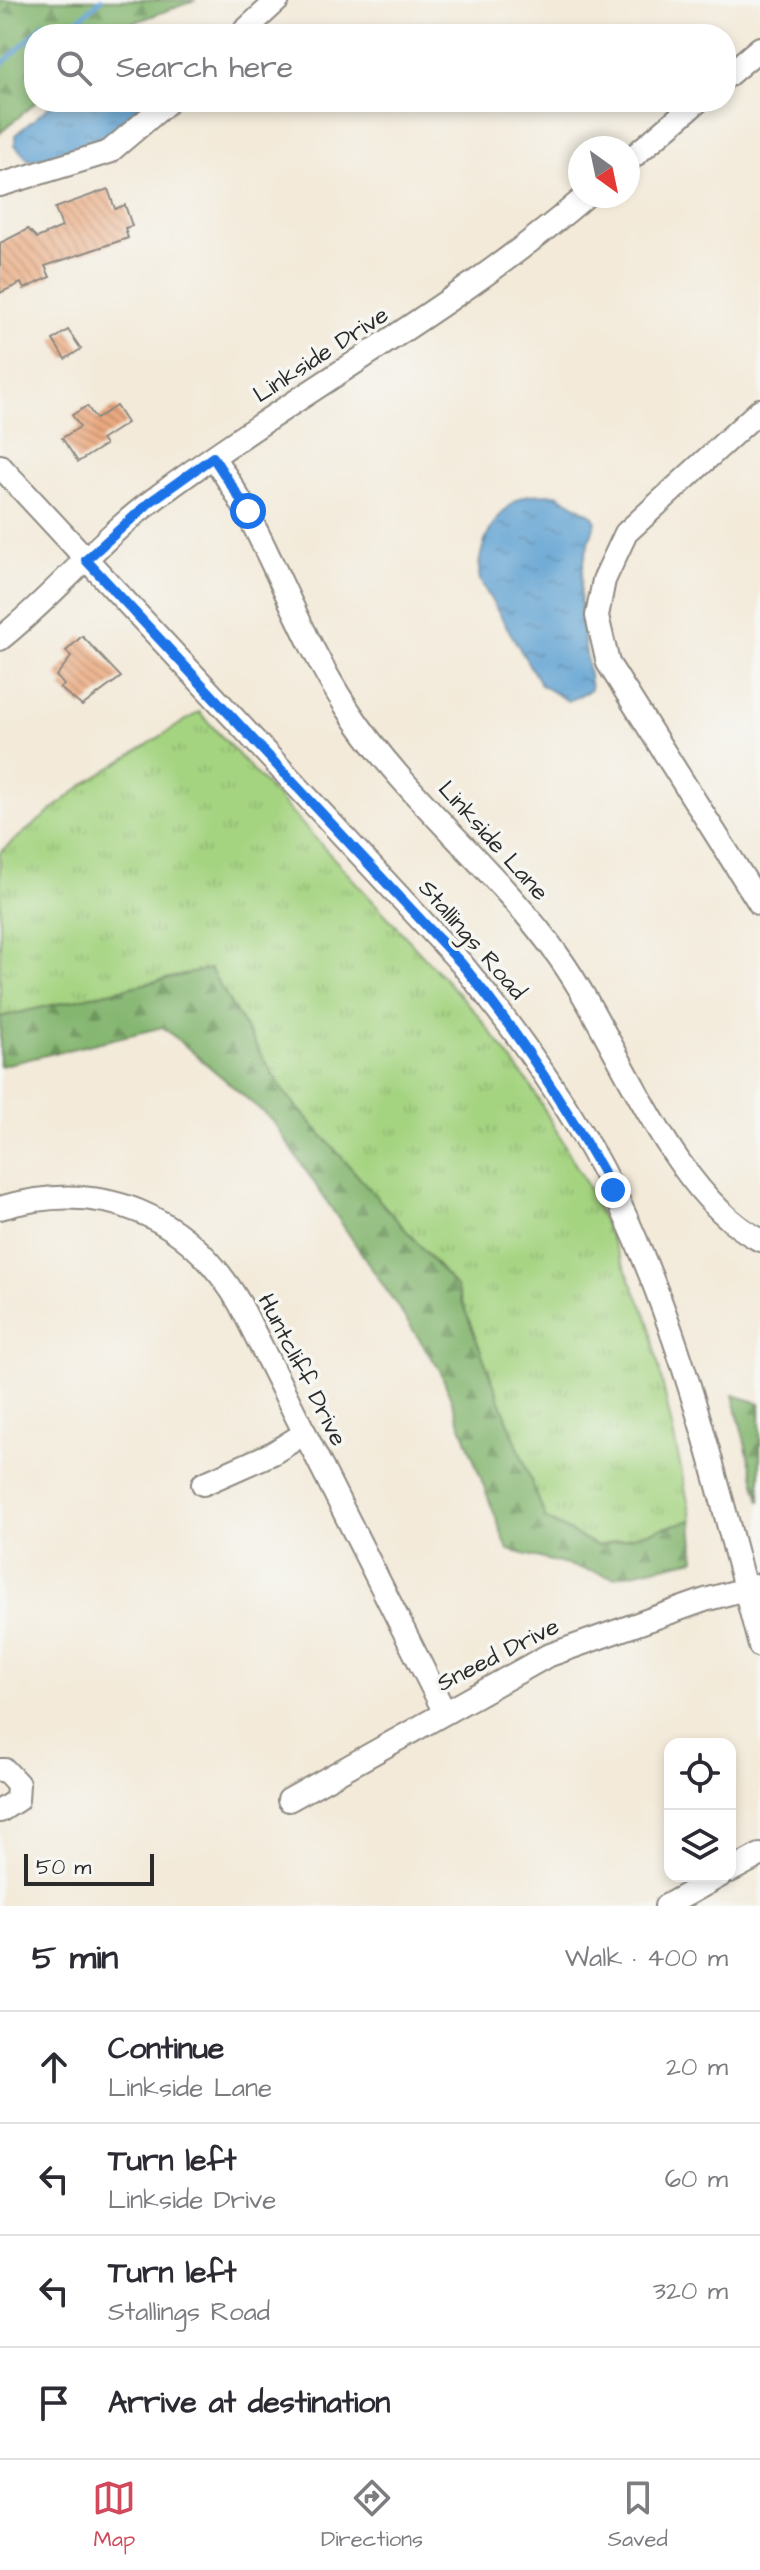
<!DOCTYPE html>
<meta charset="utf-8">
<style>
body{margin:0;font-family:"Architects Daughter",sans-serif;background:#f7f7f7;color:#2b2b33}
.controls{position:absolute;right:24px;bottom:24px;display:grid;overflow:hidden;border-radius:16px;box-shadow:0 4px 12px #0003}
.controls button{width:72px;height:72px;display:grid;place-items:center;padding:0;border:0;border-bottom:2px solid #e1e1e2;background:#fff;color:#2b2b33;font:40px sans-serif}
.compass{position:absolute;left:568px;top:136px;width:72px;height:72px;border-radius:50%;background:#fff;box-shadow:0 4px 12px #0003;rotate:147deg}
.scale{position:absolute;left:24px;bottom:20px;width:130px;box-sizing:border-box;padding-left:8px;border:4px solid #2b2b2b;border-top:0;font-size:22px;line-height:28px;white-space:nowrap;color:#2b2b2b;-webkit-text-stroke:6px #f6f6f2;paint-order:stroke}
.stop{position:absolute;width:24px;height:24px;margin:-18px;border:6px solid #1a73e8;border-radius:50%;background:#fff}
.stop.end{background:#1a73e8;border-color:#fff;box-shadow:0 2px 8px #0008}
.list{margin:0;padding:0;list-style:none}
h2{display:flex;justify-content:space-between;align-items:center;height:104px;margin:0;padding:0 32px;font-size:34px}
h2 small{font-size:26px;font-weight:400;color:#7c7c81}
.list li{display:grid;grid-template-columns:52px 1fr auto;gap:24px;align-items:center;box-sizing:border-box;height:112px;padding:0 32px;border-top:2px solid #e1e1e2}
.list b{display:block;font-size:30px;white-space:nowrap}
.list p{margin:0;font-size:26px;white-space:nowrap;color:#7c7c81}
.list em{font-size:26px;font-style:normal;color:#7c7c81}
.icon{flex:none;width:44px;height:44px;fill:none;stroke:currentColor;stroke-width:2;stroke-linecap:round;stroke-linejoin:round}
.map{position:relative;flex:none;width:760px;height:1906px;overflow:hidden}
.search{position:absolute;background:#fff;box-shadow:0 4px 12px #0003;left:24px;right:24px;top:24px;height:88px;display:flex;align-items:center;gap:20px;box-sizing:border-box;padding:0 28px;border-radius:32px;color:#7c7c81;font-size:30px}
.sheet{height:552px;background:#fff}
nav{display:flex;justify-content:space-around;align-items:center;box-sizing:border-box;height:112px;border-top:2px solid #e1e1e2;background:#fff;font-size:22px;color:#7c7c81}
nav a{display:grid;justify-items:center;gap:4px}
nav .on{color:#d1495b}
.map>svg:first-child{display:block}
.grass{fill:url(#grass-tufts);stroke:#688056;stroke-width:2}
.forest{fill:url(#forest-firs);stroke:#58704d;stroke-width:2}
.water{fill:url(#water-ripples);stroke:#44667e;stroke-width:2}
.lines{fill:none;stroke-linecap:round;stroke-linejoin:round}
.stream{stroke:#5da0d1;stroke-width:5}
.building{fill:url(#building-back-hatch)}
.minor-casing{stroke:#8f8a82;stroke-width:26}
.minor{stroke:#fff;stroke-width:22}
.route{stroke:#1a73e8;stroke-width:10}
.labels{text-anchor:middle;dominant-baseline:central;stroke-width:7;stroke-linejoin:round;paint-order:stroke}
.street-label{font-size:24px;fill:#2b2b2b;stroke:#f6f6f2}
</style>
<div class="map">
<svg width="760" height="1906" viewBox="0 0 760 1906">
<defs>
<pattern id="grass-tufts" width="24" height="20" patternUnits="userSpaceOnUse" patternTransform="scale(2)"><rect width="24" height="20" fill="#a5d481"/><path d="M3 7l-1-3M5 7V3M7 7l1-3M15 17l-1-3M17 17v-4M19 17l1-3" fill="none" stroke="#8eb670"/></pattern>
<pattern id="forest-firs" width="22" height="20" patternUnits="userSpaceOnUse" patternTransform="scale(2)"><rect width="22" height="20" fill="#84b66f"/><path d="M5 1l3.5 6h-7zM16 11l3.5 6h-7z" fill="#6c945b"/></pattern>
<pattern id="water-ripples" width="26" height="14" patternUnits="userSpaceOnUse" patternTransform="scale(2)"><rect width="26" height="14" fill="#5da0d1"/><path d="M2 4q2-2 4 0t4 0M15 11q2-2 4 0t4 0" fill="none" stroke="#4d83aa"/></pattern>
<pattern id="building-back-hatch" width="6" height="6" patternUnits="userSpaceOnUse" patternTransform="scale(2)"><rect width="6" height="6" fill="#eaa97f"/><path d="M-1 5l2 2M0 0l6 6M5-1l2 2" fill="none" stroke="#be8a68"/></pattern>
</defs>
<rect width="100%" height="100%" fill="#f6f6f2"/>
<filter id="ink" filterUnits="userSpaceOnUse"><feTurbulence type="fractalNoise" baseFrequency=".0125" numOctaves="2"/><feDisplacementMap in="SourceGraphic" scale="16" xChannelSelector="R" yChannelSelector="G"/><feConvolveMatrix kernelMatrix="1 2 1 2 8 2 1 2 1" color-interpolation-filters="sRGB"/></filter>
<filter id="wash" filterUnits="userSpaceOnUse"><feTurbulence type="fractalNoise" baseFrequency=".006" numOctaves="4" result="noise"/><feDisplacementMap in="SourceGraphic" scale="32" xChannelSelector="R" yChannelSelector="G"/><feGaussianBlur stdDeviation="1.8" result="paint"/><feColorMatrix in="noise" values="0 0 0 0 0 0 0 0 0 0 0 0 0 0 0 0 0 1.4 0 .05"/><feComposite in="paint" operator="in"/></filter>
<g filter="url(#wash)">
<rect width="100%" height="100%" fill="#f3ead9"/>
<path class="grass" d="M 199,712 L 476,1013 L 531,1086 L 587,1185 L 649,1321 L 692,1520 L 597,1546 L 546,1519 L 456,1287 L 283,1091 L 210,969 L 0,1017 L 0,852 L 82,786 Z"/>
<g class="forest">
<path d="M 0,0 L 196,0 L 122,27 L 114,34 L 34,34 L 36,102 L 0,133 Z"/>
<path d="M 210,969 L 283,1091 L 456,1287 L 546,1519 L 597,1546 L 692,1520 L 695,1559 L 614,1577 L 508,1550 L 440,1370 L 272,1120 L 163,1027 L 0,1066 L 0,1017 Z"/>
<path d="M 733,1395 L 760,1403 L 760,1502 Z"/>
</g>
<g class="water">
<path d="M 55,102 L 142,102 L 139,117 C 107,139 69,158 29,160 L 15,145 L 15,135 Z"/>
<path d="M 557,494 L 592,515 L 596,522 C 570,584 583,627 591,690 L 568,701 L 541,685 L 480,581 C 475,550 495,509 525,496 C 534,493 547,495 557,494 Z"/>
</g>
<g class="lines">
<g class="stream">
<path d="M 34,34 L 44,23 L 70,27 L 101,0"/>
<path d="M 0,66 L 34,34"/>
</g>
</g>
<g id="blocks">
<g class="building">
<path d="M 108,189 L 115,209 L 125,205 L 132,226 L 125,228 L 128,238 L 45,266 L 50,277 L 24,289 L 21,283 L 0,293 L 0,243 L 28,229 L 37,238 L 62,227 L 55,208 Z"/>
<path d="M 68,330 L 81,349 L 65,359 L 53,340 Z"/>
<path d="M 87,406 L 96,419 L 116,406 L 127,423 L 101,440 L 105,445 L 78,462 L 62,438 L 80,427 L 72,415 Z"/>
<path d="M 82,636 L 121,677 L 82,706 L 60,688 L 64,685 L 56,676 L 71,657 L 66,651 Z"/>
</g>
</g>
</g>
<g filter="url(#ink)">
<use href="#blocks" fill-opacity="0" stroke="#8f8a82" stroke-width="2"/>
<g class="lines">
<g class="minor-casing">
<g id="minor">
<path d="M 241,34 L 278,0"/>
<path d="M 726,77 L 760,48"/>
<path d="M 628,161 L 697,102"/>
<path d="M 0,185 L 109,152 L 168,102"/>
<path d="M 760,410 L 626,533 L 604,580 L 597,616 L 608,663 L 760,904"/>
<path d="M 213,457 C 268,535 294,628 347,708 C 406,799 496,868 559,957 C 617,1038 672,1196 760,1240"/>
<path d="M 0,466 L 461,963 C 530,1048 593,1139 636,1240 C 692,1370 724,1510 760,1646"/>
<path d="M 0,639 C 54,596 98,541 153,500 C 294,394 452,311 586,196"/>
<path d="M 0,1208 C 101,1178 187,1214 240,1304 L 444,1711"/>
<path d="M 203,1484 L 273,1453 L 305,1433"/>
<path d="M 0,1770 L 5,1770 L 18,1784 L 17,1800 L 0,1811"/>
<path d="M 289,1800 L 547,1656 L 705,1600 L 760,1585"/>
<path d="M 730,1871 L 760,1855"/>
<path d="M 666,1906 L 720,1876"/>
</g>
</g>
<use href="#minor" class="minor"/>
</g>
</g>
<g class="lines" filter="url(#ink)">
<path class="route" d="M 248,511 L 213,457 L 150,502 L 86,560 L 461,963 C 520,1035 568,1109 613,1190"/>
</g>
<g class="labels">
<g class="street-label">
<text transform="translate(321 355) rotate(-33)">Linkside Drive</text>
<text transform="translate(493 841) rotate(48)">Linkside Lane</text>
<text transform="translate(472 940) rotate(49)">Stallings Road</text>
<text transform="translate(302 1370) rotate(63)">Huntcliff Drive</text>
<text transform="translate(498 1655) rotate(-27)">Sneed Drive</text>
</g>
</g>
</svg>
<div class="controls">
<button><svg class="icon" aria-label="locate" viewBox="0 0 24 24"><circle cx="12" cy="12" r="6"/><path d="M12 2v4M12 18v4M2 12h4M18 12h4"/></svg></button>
<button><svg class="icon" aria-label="layers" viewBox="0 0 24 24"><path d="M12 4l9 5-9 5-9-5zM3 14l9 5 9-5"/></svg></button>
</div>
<svg class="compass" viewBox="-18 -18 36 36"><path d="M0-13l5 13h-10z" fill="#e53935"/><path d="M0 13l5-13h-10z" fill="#7c7c81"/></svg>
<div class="scale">50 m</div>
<div class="stop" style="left:248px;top:511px"></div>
<div class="stop end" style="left:613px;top:1190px"></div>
<div class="search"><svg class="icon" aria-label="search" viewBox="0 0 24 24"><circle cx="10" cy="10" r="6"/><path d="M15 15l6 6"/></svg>Search here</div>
</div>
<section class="sheet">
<h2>5 min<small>Walk · 400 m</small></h2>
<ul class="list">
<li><svg class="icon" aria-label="ahead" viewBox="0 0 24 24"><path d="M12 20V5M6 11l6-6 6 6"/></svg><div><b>Continue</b><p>Linkside Lane</p></div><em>20 m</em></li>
<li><svg class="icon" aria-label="left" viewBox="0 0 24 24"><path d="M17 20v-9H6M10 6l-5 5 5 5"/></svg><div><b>Turn left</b><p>Linkside Drive</p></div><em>60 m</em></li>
<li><svg class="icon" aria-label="left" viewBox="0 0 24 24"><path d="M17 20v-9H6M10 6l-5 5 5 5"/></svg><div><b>Turn left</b><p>Stallings Road</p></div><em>320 m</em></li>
<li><svg class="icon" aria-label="arrive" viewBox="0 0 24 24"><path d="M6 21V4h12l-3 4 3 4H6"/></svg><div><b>Arrive at destination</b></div></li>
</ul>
</section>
<nav>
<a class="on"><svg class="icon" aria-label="map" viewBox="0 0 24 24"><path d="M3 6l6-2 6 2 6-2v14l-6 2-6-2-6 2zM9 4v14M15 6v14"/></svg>Map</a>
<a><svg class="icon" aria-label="directions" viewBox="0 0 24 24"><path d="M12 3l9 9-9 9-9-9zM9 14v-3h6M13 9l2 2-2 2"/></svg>Directions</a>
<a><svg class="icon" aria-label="saved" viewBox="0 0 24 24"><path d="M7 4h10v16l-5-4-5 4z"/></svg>Saved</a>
</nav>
